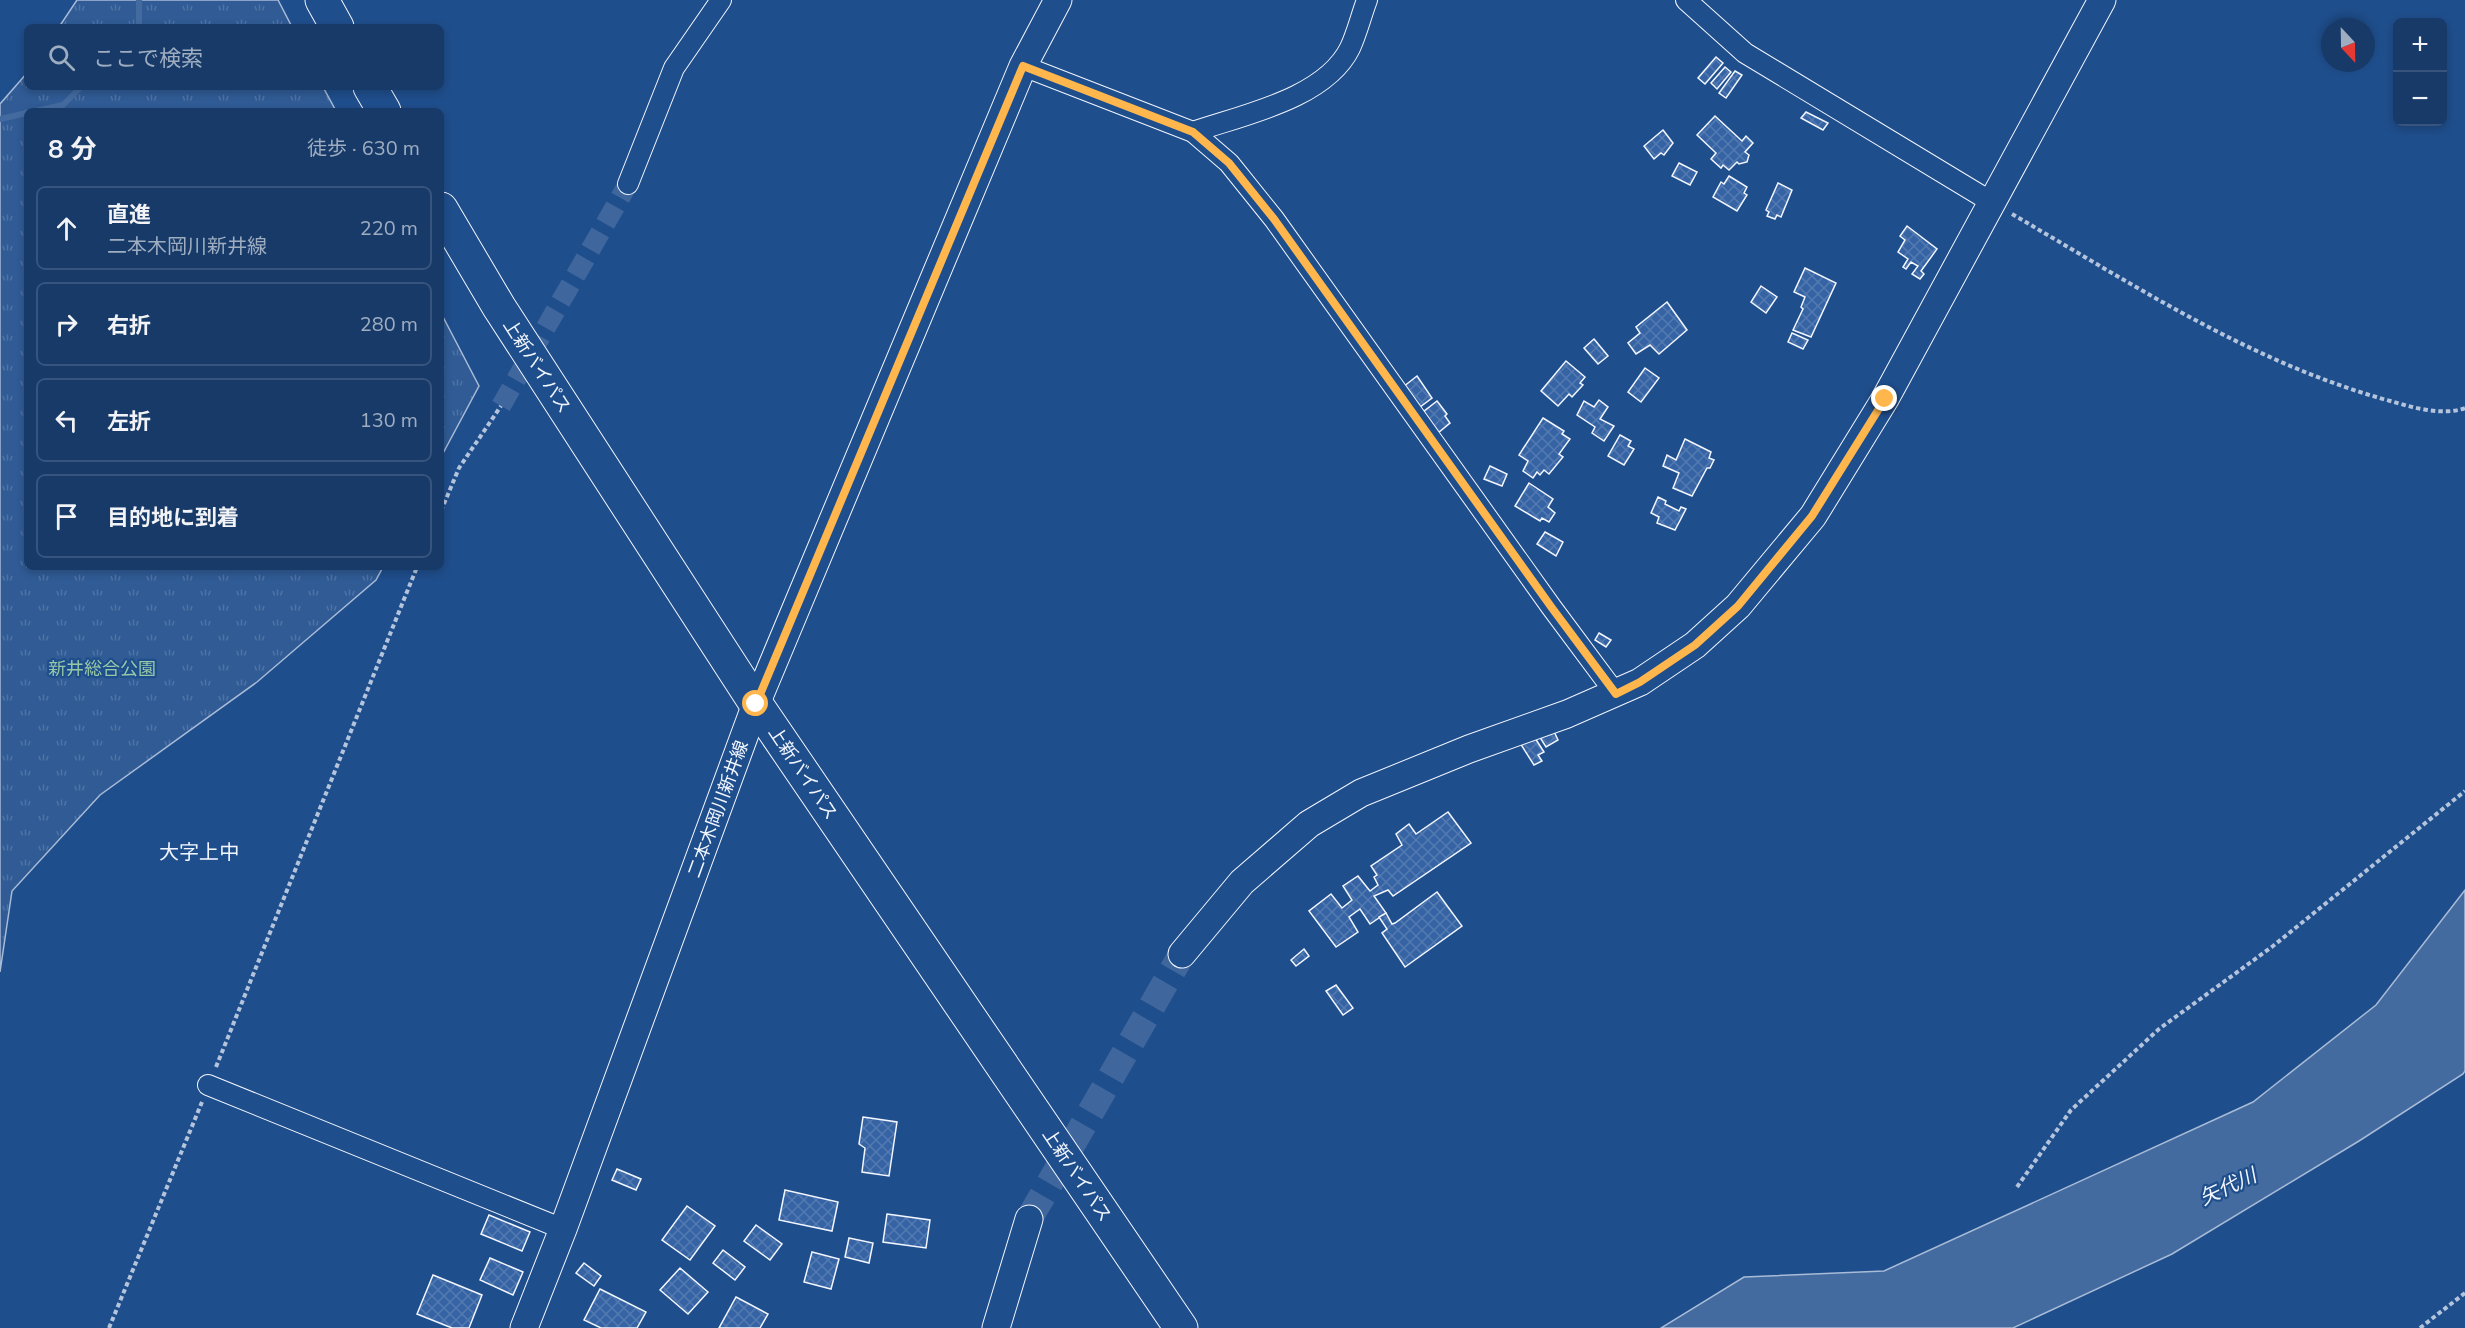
<!DOCTYPE html>
<html lang="ja">
<meta charset="utf-8">
<style>
body{margin:0;font-family:"Nunito Sans","Noto Sans JP",sans-serif;background:#20416f;color:#f1f3f6}
.controls{position:absolute;right:18px;top:18px;display:grid;overflow:hidden;border-radius:9px;box-shadow:0 3px 9px #0003}
.controls button{width:54px;height:54px;display:grid;place-items:center;padding:0;border:0;border-bottom:2px solid #36547d;background:#173a69;color:#f1f3f6;font:30px sans-serif}
.compass{position:absolute;left:2321px;top:18px;width:54px;height:54px;border-radius:50%;background:#173a69;box-shadow:0 3px 9px #0003;rotate:158deg}
.stop{position:absolute;width:18px;height:18px;margin:-14px;border:4px solid #ffb74d;border-radius:50%;background:#fff}
.stop.end{background:#ffb74d;border-color:#fff;box-shadow:0 2px 6px #0008}
.list{margin:0;padding:0;list-style:none}
h2{display:flex;justify-content:space-between;align-items:center;height:78px;margin:0;padding:0 24px;font-size:26px}
h2 small{font-size:20px;font-weight:400;color:#9eadc0}
.list li{display:grid;grid-template-columns:39px 1fr auto;gap:18px;align-items:center;box-sizing:border-box;height:84px;margin:0 12px 12px;padding:0 12px;border:2px solid #36547d;border-radius:9px}
.list b{display:block;font-size:22px;white-space:nowrap}
.list p{margin:0;font-size:20px;white-space:nowrap;color:#9eadc0}
.list em{font-size:20px;font-style:normal;color:#9eadc0}
.icon{flex:none;width:33px;height:33px;fill:none;stroke:currentColor;stroke-width:2;stroke-linecap:round;stroke-linejoin:round}
.map{position:relative;flex:none;width:2465px;height:1328px;overflow:hidden}
.search{position:absolute;background:#173a69;box-shadow:0 3px 9px #0003;left:24px;top:24px;width:420px;height:66px;display:flex;align-items:center;gap:15px;box-sizing:border-box;padding:0 21px;border-radius:9px;color:#9eadc0;font-size:22px}
.panel{position:absolute;background:#173a69;box-shadow:0 3px 9px #0003;left:24px;top:108px;width:420px;height:462px;border-radius:9px}
.map>svg:first-child{display:block}
.grass{fill:url(#grass-tufts);stroke:#a8bbd7;stroke-width:1.5}
.water{fill:#446ba0;stroke:#a8bbd7;stroke-width:1.5}
.lines{fill:none;stroke-linecap:round;stroke-linejoin:round}
.stream{stroke:#446ba0;stroke-width:6}
.building{fill:url(#building-cross-hatch);stroke:#f2f6ff;stroke-width:1.5}
.street-tunnel{stroke:#3f679d;stroke-width:20;stroke-dasharray:20 10;stroke-linecap:butt}
.secondary-tunnel{stroke:#3f679d;stroke-width:27;stroke-dasharray:27 14;stroke-linecap:butt}
.street-casing{stroke:#f2f6ff;stroke-width:22}
.secondary-casing{stroke:#f2f6ff;stroke-width:29}
.highway-casing{stroke:#f2f6ff;stroke-width:35}
.path{stroke:#b3c4dc;stroke-width:4;stroke-dasharray:4.5 3;stroke-linecap:butt}
.street{stroke:#1f4e8c;stroke-width:20}
.secondary{stroke:#1f4e8c;stroke-width:27}
.highway{stroke:#1f4e8c;stroke-width:33}
.route{stroke:#ffb74d;stroke-width:8}
.labels{text-anchor:middle;dominant-baseline:central;stroke-width:4.5;stroke-linejoin:round;paint-order:stroke}
.street-label{font-size:18px;fill:#f2f6ff;stroke:#1f4e8c}
.park-label{font-size:18px;fill:#97c8a6;stroke:#1f4e8c}
.neighbourhood-label{font-size:20px;fill:#f2f6ff;stroke:#1f4e8c}
.water-label{font-size:20px;font-style:italic;fill:#f2f6ff;stroke:#1f4e8c}
</style>
<div class="map">
<svg width="2465" height="1328" viewBox="0 0 2465 1328">
<defs>
<pattern id="grass-tufts" width="24" height="20" patternUnits="userSpaceOnUse" patternTransform="scale(1.5)"><rect width="24" height="20" fill="#305b95"/><path d="M3 7l-1-3M5 7V3M7 7l1-3M15 17l-1-3M17 17v-4M19 17l1-3" fill="none" stroke="#4e73a5"/></pattern>
<pattern id="building-cross-hatch" width="8" height="8" patternUnits="userSpaceOnUse" patternTransform="scale(1.5)"><rect width="8" height="8" fill="#3563a3"/><path d="M0 0l8 8M0 8l8-8" fill="none" stroke="#537ab1"/></pattern>
</defs>
<rect width="100%" height="100%" fill="#1f4e8c"/>
<g class="grass">
<path d="M 77,0 L 278,0 L 292,27 L 59,27 Z"/>
<path d="M 27,73 L 27,87 L 323,87 L 336,111 L 27,111 L 27,567 L 383,567 L 376,580 L 257,682 L 100,795 L 12,891 L 0,972 L 0,104 Z"/>
<path d="M 441,313 L 479,386 L 441,457 Z"/>
</g>
<path class="water" d="M 2465,890 L 2465,1071 L 2463,1074 L 2359,1141 L 2172,1254 L 2013,1328 L 1661,1328 L 1744,1277 L 1884,1271 L 2253,1102 L 2376,1005 Z"/>
<g class="lines">
<g class="stream">
<path d="M 139,0 L 139,27"/>
<path d="M 36,111 L 63,105 L 81,87"/>
<path d="M 0,119 L 27,113"/>
</g>
</g>
<g class="building">
<path d="M 1716,57 L 1723,63 L 1705,84 L 1698,78 Z"/>
<path d="M 1725,67 L 1731,72 L 1717,89 L 1711,83 Z"/>
<path d="M 1735,71 L 1742,75 L 1726,98 L 1719,93 Z"/>
<path d="M 1806,112 L 1828,123 L 1823,130 L 1801,118 Z"/>
<path d="M 1715,116 L 1742,141 L 1746,136 L 1753,143 L 1745,152 L 1749,155 L 1747,162 L 1739,164 L 1737,162 L 1729,170 L 1723,165 L 1721,168 L 1711,159 L 1716,153 L 1697,135 Z"/>
<path d="M 1663,130 L 1673,143 L 1664,155 L 1661,153 L 1654,159 L 1644,146 Z"/>
<path d="M 1679,163 L 1697,172 L 1690,185 L 1672,176 Z"/>
<path d="M 1729,176 L 1747,187 L 1744,193 L 1747,195 L 1737,211 L 1713,197 L 1721,182 L 1724,184 Z"/>
<path d="M 1778,183 L 1792,190 L 1781,217 L 1777,215 L 1775,219 L 1767,216 L 1769,212 L 1766,210 Z"/>
<path d="M 1907,226 L 1937,249 L 1921,271 L 1924,274 L 1920,279 L 1912,274 L 1918,266 L 1911,262 L 1906,269 L 1903,267 L 1908,259 L 1898,252 L 1905,240 L 1900,236 Z"/>
<path d="M 1805,268 L 1836,283 L 1811,337 L 1793,330 L 1803,309 L 1801,307 L 1805,297 L 1794,292 Z"/>
<path d="M 1761,286 L 1777,297 L 1766,313 L 1751,302 Z"/>
<path d="M 1667,302 L 1687,330 L 1659,354 L 1650,345 L 1636,354 L 1628,343 L 1640,333 L 1636,327 Z"/>
<path d="M 1792,333 L 1808,340 L 1803,349 L 1788,342 Z"/>
<path d="M 1594,339 L 1608,356 L 1598,364 L 1584,348 Z"/>
<path d="M 1566,361 L 1585,377 L 1580,383 L 1583,385 L 1572,397 L 1569,394 L 1558,406 L 1541,391 Z"/>
<path d="M 1645,368 L 1659,378 L 1641,402 L 1628,392 Z"/>
<path d="M 1417,376 L 1432,398 L 1420,407 L 1403,387 Z"/>
<path d="M 1599,400 L 1608,407 L 1600,419 L 1614,426 L 1604,441 L 1592,433 L 1595,427 L 1577,415 L 1584,401 L 1594,407 Z"/>
<path d="M 1437,401 L 1447,414 L 1445,416 L 1450,423 L 1438,433 L 1423,412 Z"/>
<path d="M 1543,418 L 1564,431 L 1562,434 L 1570,439 L 1559,454 L 1563,457 L 1549,474 L 1544,470 L 1540,475 L 1537,472 L 1533,478 L 1523,471 L 1528,461 L 1519,455 Z"/>
<path d="M 1620,435 L 1631,441 L 1628,446 L 1634,449 L 1624,465 L 1608,456 Z"/>
<path d="M 1685,439 L 1711,452 L 1709,458 L 1714,460 L 1710,468 L 1707,468 L 1692,496 L 1673,488 L 1679,473 L 1663,466 L 1667,455 L 1676,460 Z"/>
<path d="M 1490,466 L 1507,474 L 1502,486 L 1484,479 Z"/>
<path d="M 1529,483 L 1553,499 L 1548,507 L 1555,513 L 1549,522 L 1542,518 L 1540,521 L 1515,506 Z"/>
<path d="M 1658,497 L 1666,501 L 1665,504 L 1679,511 L 1681,507 L 1686,509 L 1675,530 L 1657,523 L 1659,517 L 1651,513 Z"/>
<path d="M 1545,532 L 1563,542 L 1556,556 L 1537,544 Z"/>
<path d="M 1599,633 L 1611,640 L 1606,647 L 1595,640 Z"/>
<path d="M 1550,723 L 1558,740 L 1546,747 L 1536,731 Z"/>
<path d="M 1533,735 L 1544,752 L 1538,755 L 1542,761 L 1534,765 L 1520,743 Z"/>
<path d="M 1448,812 L 1471,843 L 1393,896 L 1388,890 L 1374,896 L 1386,913 L 1370,924 L 1360,909 L 1349,917 L 1358,932 L 1336,947 L 1309,911 L 1331,894 L 1342,908 L 1352,900 L 1343,886 L 1358,876 L 1370,891 L 1378,885 L 1374,877 L 1377,875 L 1371,866 L 1402,845 L 1396,834 L 1409,824 L 1416,834 Z"/>
<path d="M 1437,892 L 1462,926 L 1405,967 L 1382,933 L 1387,929 L 1379,917 L 1386,913 L 1392,924 L 1395,923 Z"/>
<path d="M 1304,949 L 1309,956 L 1296,966 L 1291,960 Z"/>
<path d="M 1336,985 L 1353,1008 L 1343,1015 L 1326,991 Z"/>
<path d="M 863,1117 L 897,1122 L 889,1176 L 862,1172 L 865,1148 L 859,1144 Z"/>
<path d="M 617,1169 L 641,1179 L 636,1190 L 612,1180 Z"/>
<path d="M 785,1190 L 838,1202 L 832,1231 L 779,1220 Z"/>
<path d="M 687,1206 L 715,1226 L 690,1260 L 662,1240 Z"/>
<path d="M 887,1214 L 930,1220 L 926,1248 L 883,1242 Z"/>
<path d="M 489,1215 L 530,1232 L 522,1251 L 481,1234 Z"/>
<path d="M 756,1225 L 782,1244 L 770,1260 L 744,1241 Z"/>
<path d="M 849,1238 L 873,1243 L 869,1263 L 845,1257 Z"/>
<path d="M 723,1250 L 745,1267 L 735,1280 L 713,1263 Z"/>
<path d="M 812,1252 L 839,1259 L 831,1289 L 804,1282 Z"/>
<path d="M 490,1258 L 523,1272 L 513,1295 L 480,1280 Z"/>
<path d="M 584,1263 L 601,1276 L 594,1286 L 576,1273 Z"/>
<path d="M 680,1268 L 708,1292 L 688,1314 L 660,1290 Z"/>
<path d="M 433,1275 L 482,1295 L 469,1328 L 452,1328 L 417,1314 Z"/>
<path d="M 600,1289 L 646,1312 L 637,1328 L 601,1328 L 584,1320 Z"/>
<path d="M 736,1297 L 768,1314 L 760,1328 L 719,1328 Z"/>
</g>
<g class="lines">
<path class="street-tunnel" d="M 501,406 L 628,184"/>
<path class="secondary-tunnel" d="M 1029,1219 L 1182,954"/>
<g class="street-casing">
<g id="street">
<path d="M 1686,0 L 1745,53 L 1993,203"/>
<path d="M 1023,66 L 1193,132 L 1229,163 L 1274,219 L 1552,608 L 1616,694"/>
<path d="M 1193,132 C 1242,115 1325,99 1350,48 C 1357,33 1361,16 1367,0"/>
<path d="M 628,184 L 674,68 L 721,0"/>
<path d="M 208,1085 L 563,1229"/>
</g>
</g>
<g class="secondary-casing">
<g id="secondary">
<path d="M 1182,954 L 1242,882 L 1309,824 L 1361,793 L 1469,749 L 1567,714 L 1640,682 L 1695,645 L 1738,606 L 1813,516 L 1885,399 L 2102,0"/>
<path d="M 524,1328 L 563,1229 L 756,704 L 1023,66 L 1058,0"/>
<path d="M 996,1328 L 1029,1219"/>
</g>
</g>
<g class="highway-casing">
<g id="highway">
<path d="M 322,0 L 337,27"/>
<path d="M 370,87 L 384,111"/>
<path d="M 441,209 L 499,307 L 756,704 L 1181,1328"/>
</g>
</g>
<g class="path">
<path d="M 2012,214 C 2134,285 2255,365 2394,402 C 2414,408 2444,416 2465,408"/>
<path d="M 441,511 L 459,468 L 501,406"/>
<path d="M 216,1067 L 417,567"/>
<path d="M 2017,1187 L 2071,1110 L 2159,1029 L 2273,946 L 2465,791"/>
<path d="M 109,1328 L 202,1102"/>
<path d="M 2420,1328 L 2465,1293"/>
</g>
<use href="#street" class="street"/>
<use href="#secondary" class="secondary"/>
<use href="#highway" class="highway"/>
</g>
<g class="lines">
<path class="route" d="M 756,704 L 1023,66 L 1193,132 L 1229,163 L 1274,219 L 1552,608 L 1616,694 L 1640,682 L 1695,645 L 1738,606 L 1812,516 L 1885,399"/>
</g>
<g class="labels">
<g class="street-label">
<text transform="translate(537 366) rotate(57)">上新バイパス</text>
<text transform="translate(803 773) rotate(56)">上新バイパス</text>
<text transform="translate(718 809) rotate(-70)">二本木岡川新井線</text>
<text transform="translate(1077 1175) rotate(56)">上新バイパス</text>
</g>
<g class="park-label">
<text x="102" y="669">新井総合公園</text>
</g>
<g class="neighbourhood-label">
<text x="199" y="852">大字上中</text>
</g>
<g class="water-label">
<text transform="translate(2228 1187) rotate(-25)">矢代川</text>
</g>
</g>
</svg>
<div class="controls">
<button>+</button>
<button>−</button>
</div>
<svg class="compass" viewBox="-18 -18 36 36"><path d="M0-13l5 13h-10z" fill="#e53935"/><path d="M0 13l5-13h-10z" fill="#9eadc0"/></svg>
<div class="stop" style="left:756px;top:704px"></div>
<div class="stop end" style="left:1885px;top:399px"></div>
<div class="search"><svg class="icon" aria-label="search" viewBox="0 0 24 24"><circle cx="10" cy="10" r="6"/><path d="M15 15l6 6"/></svg>ここで検索</div>
<section class="panel">
<h2>8 分<small>徒歩 · 630 m</small></h2>
<ul class="list">
<li><svg class="icon" aria-label="ahead" viewBox="0 0 24 24"><path d="M12 20V5M6 11l6-6 6 6"/></svg><div><b>直進</b><p>二本木岡川新井線</p></div><em>220 m</em></li>
<li><svg class="icon" aria-label="right" viewBox="0 0 24 24"><path d="M7 20v-9h11M14 6l5 5-5 5"/></svg><div><b>右折</b></div><em>280 m</em></li>
<li><svg class="icon" aria-label="left" viewBox="0 0 24 24"><path d="M17 20v-9H6M10 6l-5 5 5 5"/></svg><div><b>左折</b></div><em>130 m</em></li>
<li><svg class="icon" aria-label="arrive" viewBox="0 0 24 24"><path d="M6 21V4h12l-3 4 3 4H6"/></svg><div><b>目的地に到着</b></div></li>
</ul>
</section>
</div>
